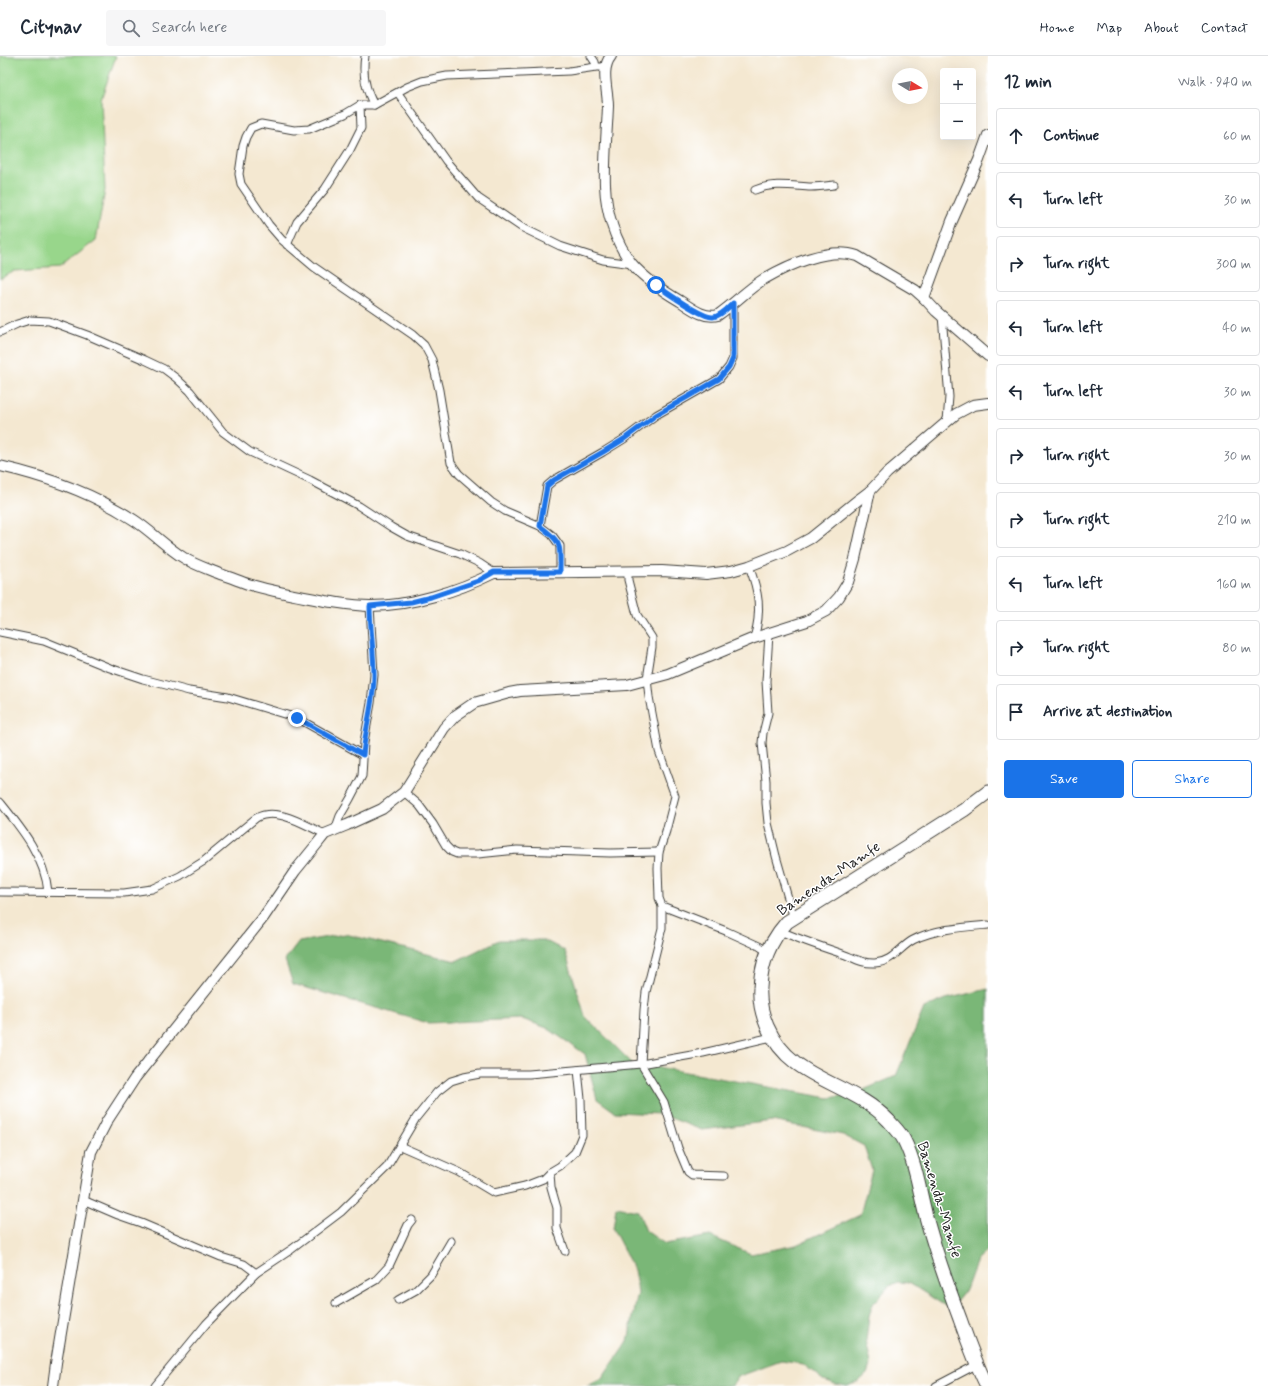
<!DOCTYPE html>
<meta charset="utf-8">
<style>
body{margin:0;font-family:Mynerve,sans-serif;background:#f6f6f7;color:#1f2937}
.controls{position:absolute;right:12px;top:12px;display:grid;overflow:hidden;border-radius:4px;box-shadow:0 4px 16px #0002}
.controls button{width:36px;height:36px;display:grid;place-items:center;padding:0;border:0;border-bottom:1px solid #e0e1e3;background:#fff;color:#1f2937;font:20px sans-serif}
.compass{position:absolute;left:892px;top:12px;width:36px;height:36px;border-radius:50%;background:#fff;box-shadow:0 4px 16px #0002;rotate:100deg}
.stop{position:absolute;width:12px;height:12px;margin:-9px;border:3px solid #1a73e8;border-radius:50%;background:#fff}
.stop.end{background:#1a73e8;border-color:#fff;box-shadow:0 1px 4px #0008}
.list{margin:0;padding:0;list-style:none}
h2{display:flex;justify-content:space-between;align-items:center;height:52px;margin:0;padding:0 16px;font-size:17px}
h2 small{font-size:13px;font-weight:400;color:#747a83}
.list li{display:grid;grid-template-columns:26px 1fr auto;gap:12px;align-items:center;box-sizing:border-box;height:56px;margin:0 8px 8px;padding:0 8px;border:1px solid #e0e1e3;border-radius:4px}
.list b{display:block;font-size:15px;white-space:nowrap}
.list em{font-size:13px;font-style:normal;color:#747a83}
.actions{display:flex;gap:8px;padding:12px 16px}
.actions a{flex:1;padding:9px 0;border:1px solid #1a73e8;border-radius:4px;text-align:center;font-size:14px;color:#1a73e8}
.actions .main{background:#1a73e8;color:#fff}
.icon{flex:none;width:22px;height:22px;fill:none;stroke:currentColor;stroke-width:2;stroke-linecap:round;stroke-linejoin:round}
.map{position:relative;flex:none;width:988px;height:1330px;overflow:hidden}
header{display:flex;align-items:center;gap:24px;box-sizing:border-box;height:56px;padding:0 20px;background:#fff;border-bottom:1px solid #e0e1e3}
header strong{font-size:19px}
nav{display:flex;gap:22px;margin-inline-start:auto;font-size:14px}
.search{width:280px;height:36px;background:#f6f6f7;display:flex;align-items:center;gap:10px;box-sizing:border-box;padding:0 14px;border-radius:4px;color:#747a83;font-size:15px}
main{display:flex}
aside{flex:1;background:#fff}
.map>svg:first-child{display:block}
.green{fill:#98d68b;stroke:#5a7954}
.forest{fill:#7ab777;stroke:#4b6a4a}
.lines{fill:none;stroke-linecap:round;stroke-linejoin:round}
.street-casing{stroke:#3c3b37;stroke-width:9}
.secondary-casing{stroke:#3c3b37;stroke-width:12}
.highway-casing{stroke:#3c3b37;stroke-width:15}
.street{stroke:#fff;stroke-width:7}
.secondary{stroke:#fff;stroke-width:10}
.highway{stroke:#fff;stroke-width:13}
.route{stroke:#1a73e8;stroke-width:5}
.labels{text-anchor:middle;dominant-baseline:central;stroke-width:3;stroke-linejoin:round;paint-order:stroke}
.street-label{font-size:15px;fill:#1c1c1c;stroke:#fff}
</style>
<header>
<strong>Citynav</strong>
<div class="search"><svg class="icon" aria-label="search" viewBox="0 0 24 24"><circle cx="10" cy="10" r="6"/><path d="M15 15l6 6"/></svg>Search here</div>
<nav><a>Home</a><a>Map</a><a>About</a><a>Contact</a></nav>
</header>
<main>
<div class="map">
<svg width="988" height="1330" viewBox="0 0 988 1330">
<rect width="100%" height="100%" fill="#fff"/>
<filter id="ink" filterUnits="userSpaceOnUse"><feTurbulence type="fractalNoise" baseFrequency=".025" numOctaves="2"/><feDisplacementMap in="SourceGraphic" scale="8" xChannelSelector="R" yChannelSelector="G"/><feConvolveMatrix kernelMatrix="1 2 1 2 8 2 1 2 1" color-interpolation-filters="sRGB"/></filter>
<filter id="wash" filterUnits="userSpaceOnUse"><feTurbulence type="fractalNoise" baseFrequency=".012" numOctaves="4" result="noise"/><feDisplacementMap in="SourceGraphic" scale="16" xChannelSelector="R" yChannelSelector="G"/><feGaussianBlur stdDeviation="0.9" result="paint"/><feColorMatrix in="noise" values="0 0 0 0 0 0 0 0 0 0 0 0 0 0 0 0 0 1.4 0 .05"/><feComposite in="paint" operator="in"/></filter>
<g filter="url(#wash)">
<rect width="100%" height="100%" fill="#f4e8d1"/>
<path class="green" d="M 0,0 L 116,0 L 101,43 L 105,134 L 96,184 L 60,212 L 15,215 L 0,223 Z"/>
<path class="forest" d="M 345,878 L 456,905 L 499,884 L 544,884 L 565,895 L 585,960 L 634,1009 L 641,1008 L 829,1042 L 854,1038 L 896,1020 L 924,952 L 946,943 L 988,933 L 988,1194 L 977,1204 L 966,1234 L 950,1253 L 909,1227 L 898,1226 L 888,1231 L 873,1248 L 869,1261 L 866,1285 L 871,1307 L 867,1318 L 858,1326 L 847,1330 L 835,1328 L 823,1324 L 803,1308 L 781,1305 L 737,1321 L 732,1330 L 587,1330 L 601,1324 L 628,1285 L 638,1237 L 634,1214 L 613,1173 L 616,1151 L 638,1155 L 646,1175 L 665,1188 L 710,1180 L 751,1198 L 796,1189 L 860,1159 L 872,1114 L 864,1090 L 843,1079 L 772,1065 L 702,1074 L 660,1058 L 615,1056 L 597,1043 L 585,998 L 547,972 L 522,963 L 428,967 L 293,928 L 285,904 L 299,886 Z"/>
</g>
<g filter="url(#ink)">
<g class="lines">
<g class="street-casing">
<g id="street">
<path d="M 365,0 C 362,18 365,33 374,49"/>
<path d="M 591,0 L 595,6 L 596,11"/>
<path d="M 398,37 L 446,105 L 478,142 L 521,171 L 560,190 L 603,204 L 633,208"/>
<path d="M 755,134 C 773,126 792,130 811,131 C 819,131 826,130 834,129"/>
<path d="M 287,189 L 297,166 L 325,133 L 350,94 L 361,72 L 360,49"/>
<path d="M 942,260 L 949,341 L 947,365"/>
<path d="M 0,276 L 17,268 L 30,264 L 49,265 L 87,279 L 145,304 L 164,313 L 176,322 L 190,335 L 223,376 L 250,396 L 310,424 L 359,450 L 391,471 L 407,480 L 460,498 L 479,507 L 494,517"/>
<path d="M 540,470 L 547,430 L 554,424 L 603,396 L 624,383 L 656,359 L 719,323 L 729,311 L 733,302 L 733,247"/>
<path d="M 749,510 C 759,536 762,555 754,582"/>
<path d="M 628,515 L 628,524 L 637,559 L 652,582 L 652,591 L 647,623 L 649,641 L 659,695 L 675,740 L 666,775 L 659,796 L 658,812 L 659,842 L 662,850 L 726,875 L 759,890 L 768,896"/>
<path d="M 560,516 L 560,490 L 552,479 L 540,470 L 505,455 L 491,446 L 459,418 L 451,407 L 439,334 L 432,304 L 424,289 L 413,279 L 314,211 L 282,184 L 269,169 L 241,128 L 239,118 L 243,90 L 246,81 L 251,72 L 261,68 L 294,74 L 309,73 L 345,58 L 360,49 L 374,49 L 407,31 L 422,25 L 447,20 L 569,15 L 596,11 L 605,11"/>
<path d="M 0,576 L 44,585 L 110,612 L 143,623 L 189,635 L 228,641 L 297,662 L 363,699"/>
<path d="M 769,578 L 766,625 L 768,657 L 763,677 L 762,687 L 766,725 L 766,747 L 768,767 L 776,800 L 792,856 L 795,861"/>
<path d="M 404,736 L 419,749 L 433,768 L 446,790 L 452,796 L 457,798 L 478,798 L 517,794 L 610,797 L 659,796"/>
<path d="M 0,746 C 21,772 45,801 48,836"/>
<path d="M 335,774 L 340,760 L 350,743 L 362,720 L 364,686 L 371,647 L 374,619 L 370,550"/>
<path d="M 0,836 L 124,837 L 152,833 L 180,820 L 204,805 L 256,762 C 278,750 306,770 325,778"/>
<path d="M 662,850 L 662,872 L 646,936 L 644,954 L 641,1008 L 664,1046 L 678,1092 L 688,1116 L 692,1119 L 724,1120"/>
<path d="M 780,875 C 799,883 819,890 840,897 C 852,901 862,908 875,907 C 892,906 899,892 913,884 C 934,873 965,871 988,869"/>
<path d="M 400,1090 L 459,1116 L 494,1137 L 525,1130 L 543,1123 L 550,1116 L 560,1110 L 575,1096 L 582,1079 L 581,1043 L 578,1014"/>
<path d="M 550,1116 L 551,1131 L 557,1152 L 557,1172 L 565,1195"/>
<path d="M 83,1144 L 118,1159 L 141,1167 L 221,1201 L 244,1208 L 256,1217"/>
<path d="M 398,1244 L 416,1234 L 431,1219 L 451,1185"/>
<path d="M 336,1247 L 376,1224 L 389,1210 L 408,1169 L 412,1164"/>
<path d="M 155,1330 L 206,1268 L 256,1217 L 292,1193 L 341,1156 L 387,1111 L 416,1062 L 437,1036 L 451,1025 L 464,1021 L 480,1018 L 529,1018 L 641,1008 L 703,997 L 772,981"/>
<path d="M 936,1330 L 976,1309"/>
</g>
</g>
<g class="secondary-casing">
<g id="secondary">
<path d="M 611,0 C 600,13 608,34 608,50 C 607,76 604,102 605,129 C 606,156 615,186 632,208 C 645,223 663,235 680,245 C 691,252 704,263 718,259 C 734,248 748,233 764,223 C 788,209 830,190 857,200 L 915,234 L 924,242 L 936,255 L 988,300"/>
<path d="M 924,242 L 952,165 L 979,104 L 988,79"/>
<path d="M 0,410 C 48,421 93,437 134,464 C 151,475 166,491 184,502 C 195,509 208,513 220,518 C 230,521 239,525 248,528 C 273,536 300,540 325,545 C 340,547 355,550 370,550 C 411,550 458,535 494,517 L 662,515 L 706,518 L 731,515 L 749,510 L 787,495 L 811,482 L 858,444 L 870,435"/>
<path d="M 53,1330 L 56,1307 L 91,1096 L 107,1065 L 135,1022 L 263,862 L 295,815 L 317,788 L 325,778 L 347,769 L 382,753 L 404,736 L 444,672 L 455,660 L 474,647 L 509,637 L 520,635 L 627,629 L 668,618 L 754,582 L 807,565 L 826,555 L 839,541 L 848,526 L 855,503 L 870,435 L 887,417 L 956,358 L 973,349 L 988,347"/>
</g>
</g>
<g class="highway-casing">
<path id="highway" d="M 987,1330 C 976,1308 968,1286 960,1263 C 948,1231 937,1200 928,1168 C 920,1140 917,1110 904,1084 C 900,1076 894,1071 889,1065 C 850,1024 791,1026 767,970 C 762,958 759,945 760,932 C 761,907 771,884 787,866 L 964,754 L 988,736"/>
</g>
<use href="#street" class="street"/>
<use href="#secondary" class="secondary"/>
<use href="#highway" class="highway"/>
</g>
</g>
<g class="lines" filter="url(#ink)">
<path class="route" d="M 297,662 L 363,699 C 365,672 374,646 374,619 C 374,596 370,573 370,550 L 411,546 L 431,541 L 478,525 L 494,516 L 560,516 C 560,489 563,487 540,470 L 547,430 L 554,424 L 603,396 L 624,383 L 656,359 L 719,323 L 729,311 L 733,302 L 733,247 C 728,252 721,260 713,261 C 702,262 666,236 656,229"/>
</g>
<g class="labels">
<g class="street-label">
<text transform="translate(829 823) rotate(-34)">Bamenda-Mamfe</text>
<text transform="translate(939 1144) rotate(73)">Bamenda-Mamfe</text>
</g>
</g>
</svg>
<div class="controls">
<button>+</button>
<button>−</button>
</div>
<svg class="compass" viewBox="-18 -18 36 36"><path d="M0-13l5 13h-10z" fill="#e53935"/><path d="M0 13l5-13h-10z" fill="#747a83"/></svg>
<div class="stop" style="left:656px;top:229px"></div>
<div class="stop end" style="left:297px;top:662px"></div>
</div>
<aside>
<h2>12 min<small>Walk · 940 m</small></h2>
<ul class="list">
<li><svg class="icon" aria-label="ahead" viewBox="0 0 24 24"><path d="M12 20V5M6 11l6-6 6 6"/></svg><div><b>Continue</b></div><em>60 m</em></li>
<li><svg class="icon" aria-label="left" viewBox="0 0 24 24"><path d="M17 20v-9H6M10 6l-5 5 5 5"/></svg><div><b>Turn left</b></div><em>30 m</em></li>
<li><svg class="icon" aria-label="right" viewBox="0 0 24 24"><path d="M7 20v-9h11M14 6l5 5-5 5"/></svg><div><b>Turn right</b></div><em>300 m</em></li>
<li><svg class="icon" aria-label="left" viewBox="0 0 24 24"><path d="M17 20v-9H6M10 6l-5 5 5 5"/></svg><div><b>Turn left</b></div><em>40 m</em></li>
<li><svg class="icon" aria-label="left" viewBox="0 0 24 24"><path d="M17 20v-9H6M10 6l-5 5 5 5"/></svg><div><b>Turn left</b></div><em>30 m</em></li>
<li><svg class="icon" aria-label="right" viewBox="0 0 24 24"><path d="M7 20v-9h11M14 6l5 5-5 5"/></svg><div><b>Turn right</b></div><em>30 m</em></li>
<li><svg class="icon" aria-label="right" viewBox="0 0 24 24"><path d="M7 20v-9h11M14 6l5 5-5 5"/></svg><div><b>Turn right</b></div><em>210 m</em></li>
<li><svg class="icon" aria-label="left" viewBox="0 0 24 24"><path d="M17 20v-9H6M10 6l-5 5 5 5"/></svg><div><b>Turn left</b></div><em>160 m</em></li>
<li><svg class="icon" aria-label="right" viewBox="0 0 24 24"><path d="M7 20v-9h11M14 6l5 5-5 5"/></svg><div><b>Turn right</b></div><em>80 m</em></li>
<li><svg class="icon" aria-label="arrive" viewBox="0 0 24 24"><path d="M6 21V4h12l-3 4 3 4H6"/></svg><div><b>Arrive at destination</b></div></li>
</ul>
<div class="actions"><a class="main">Save</a><a>Share</a></div>
</aside>
</main>
